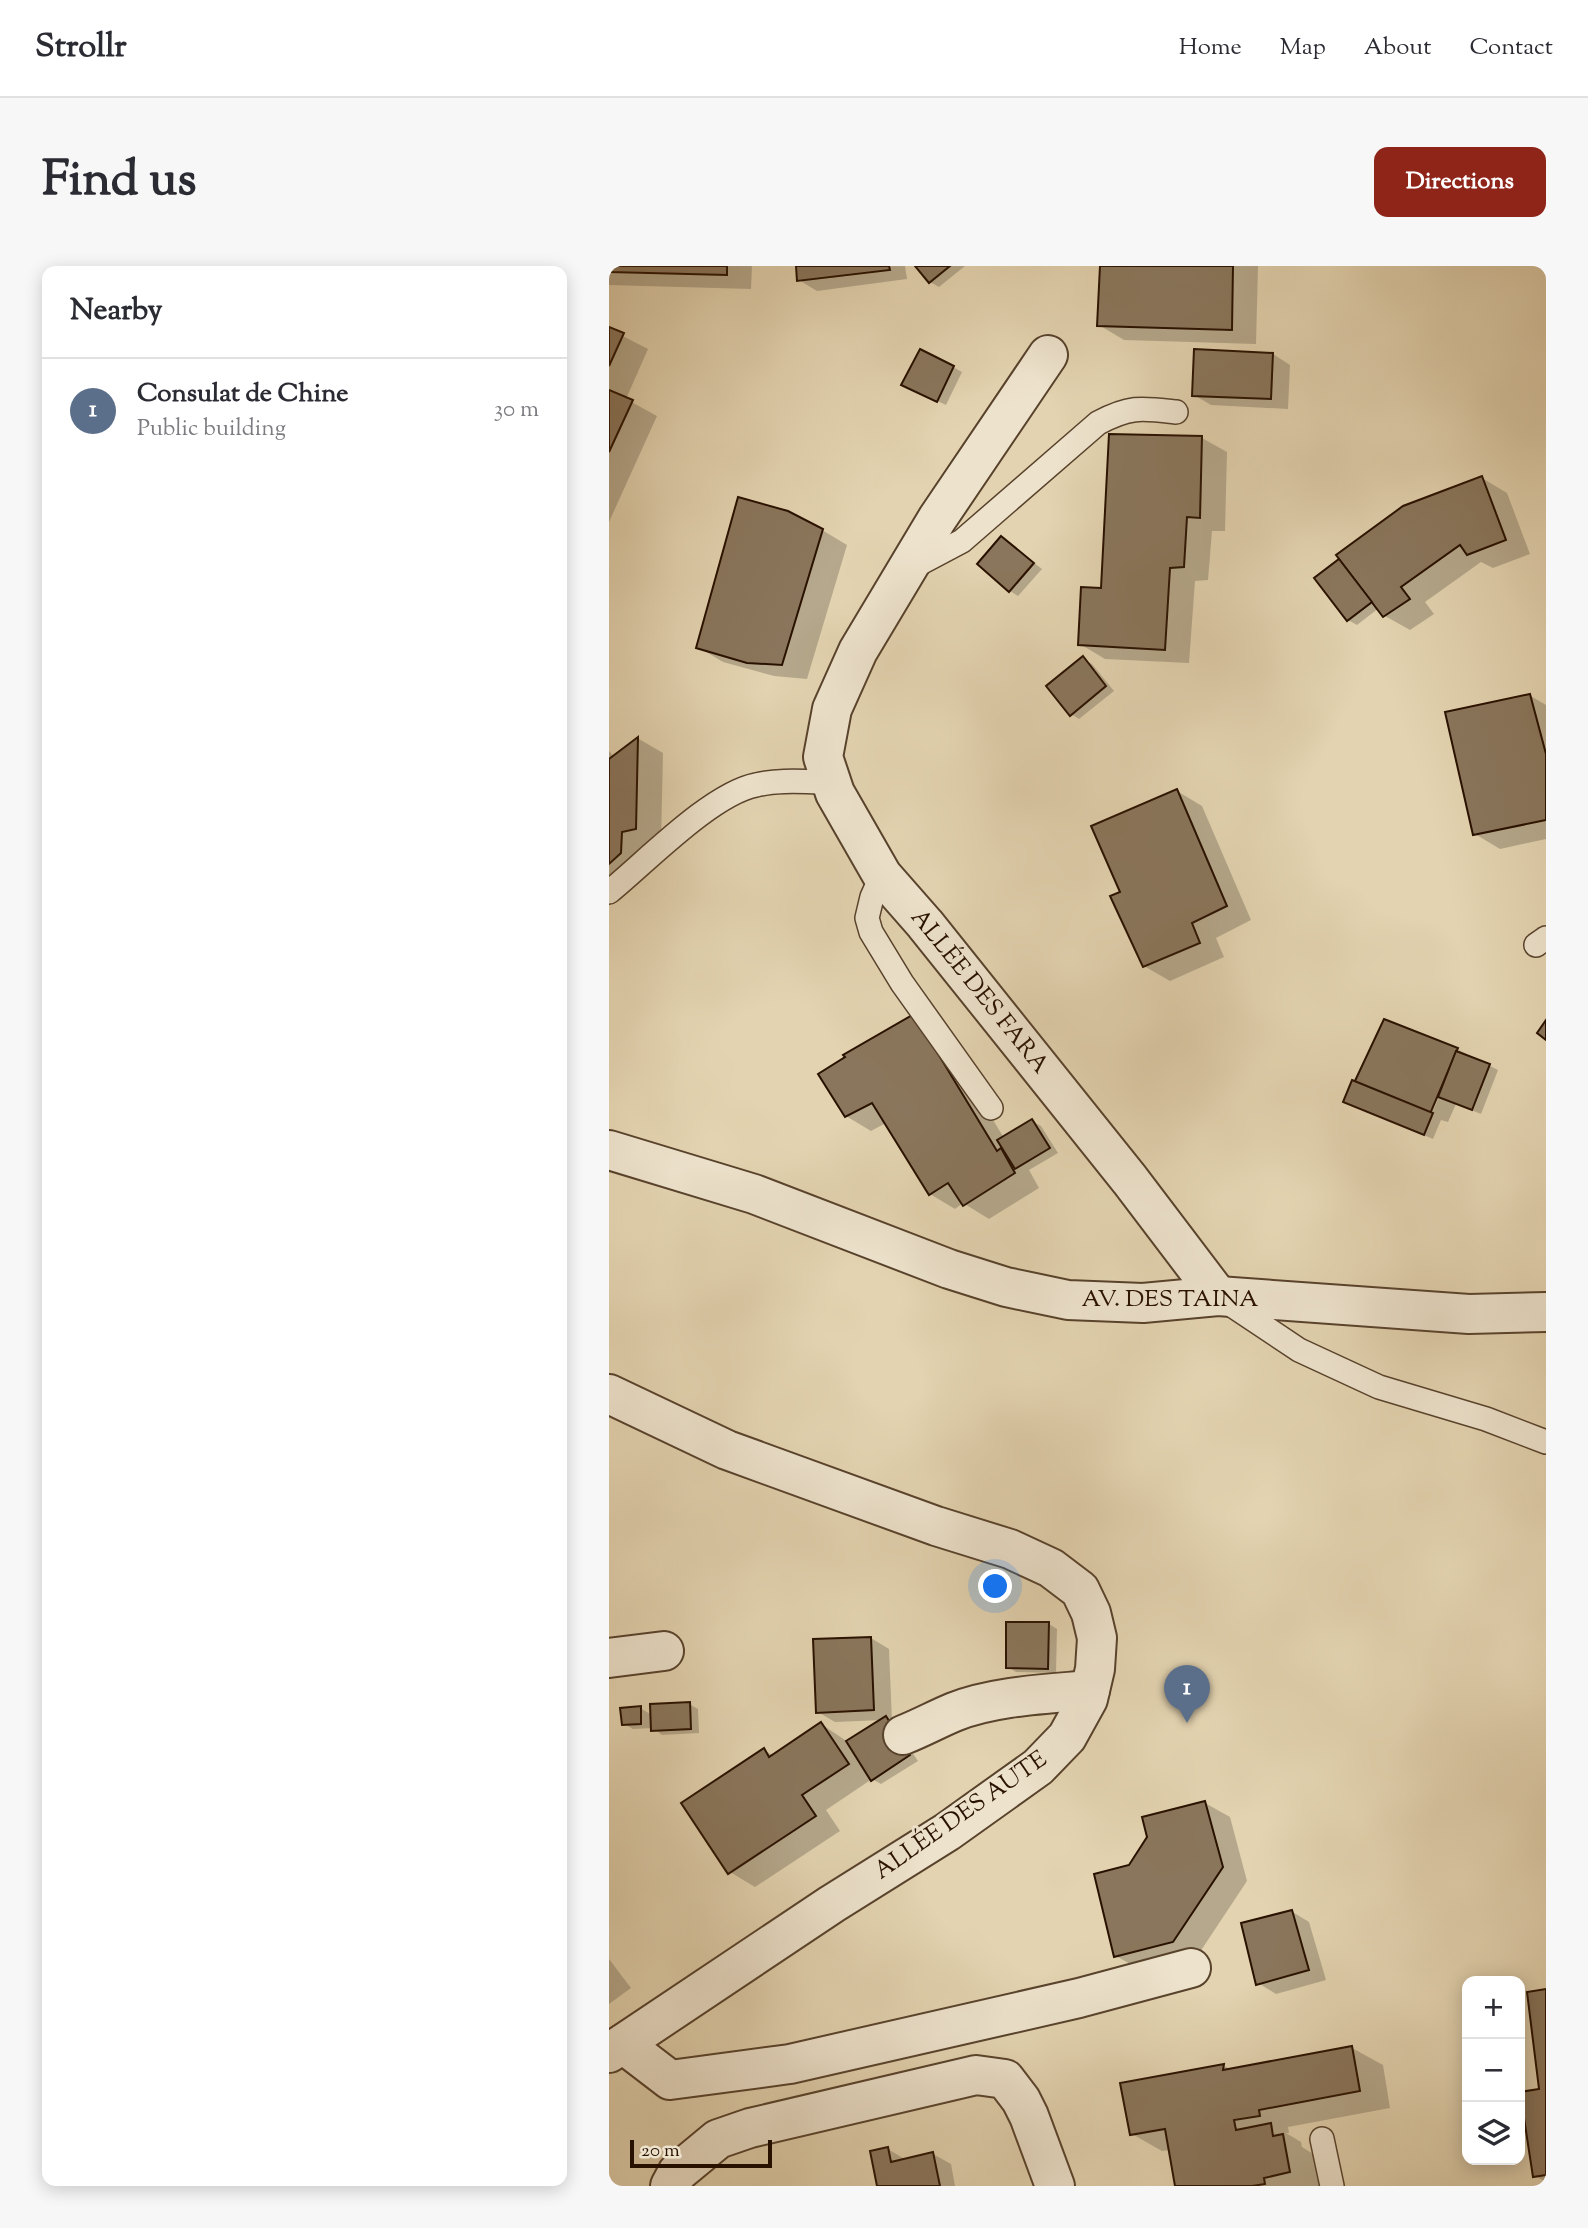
<!DOCTYPE html>
<meta charset="utf-8">
<style>
body{margin:0;font-family:"Sorts Mill Goudy",serif;background:#f7f7f7;color:#2b2b33}
.controls{position:absolute;right:21px;bottom:21px;display:grid;overflow:hidden;border-radius:14px;box-shadow:0 4px 18px #0003}
.controls button{width:63px;height:63px;display:grid;place-items:center;padding:0;border:0;border-bottom:2px solid #e1e1e2;background:#fff;color:#2b2b33;font:35px sans-serif}
.scale{position:absolute;left:21px;bottom:18px;width:142px;box-sizing:border-box;padding-left:7px;border:4px solid #291100;border-top:0;font-size:19px;line-height:24px;white-space:nowrap;color:#291100;-webkit-text-stroke:5px #ede2cc;paint-order:stroke}
.you{position:absolute;left:387px;top:1321px;width:24px;height:24px;margin:-18px;border:5px solid #fff;border-radius:50%;background:#1a73e8;box-shadow:0 0 0 10px #1a73e833}
.badge{display:grid;place-items:center;width:46px;height:46px;border-radius:50%;background:#8f2418;color:#fff;font-size:23px;font-weight:700}
.pin{position:absolute;translate:-50% -58px;filter:drop-shadow(0 2px 4px #0008)}
.pin::after{content:'';position:absolute;top:37px;width:24px;height:21px;background:inherit;clip-path:polygon(0 0,100% 0,50% 100%)}
.list{margin:0;padding:0;list-style:none}
h2{display:flex;justify-content:space-between;align-items:center;height:91px;margin:0;padding:0 28px;font-size:30px}
h2 small{font-size:23px;font-weight:400;color:#7c7c81}
.list li{display:grid;grid-template-columns:46px 1fr auto;gap:21px;align-items:center;box-sizing:border-box;height:105px;padding:0 28px;border-top:2px solid #e1e1e2}
.list b{display:block;font-size:26px;white-space:nowrap}
.list p{margin:0;font-size:23px;white-space:nowrap;color:#7c7c81}
.list em{font-size:23px;font-style:normal;color:#7c7c81}
.icon{flex:none;width:38px;height:38px;fill:none;stroke:currentColor;stroke-width:2;stroke-linecap:round;stroke-linejoin:round}
.map{position:relative;flex:none;width:937px;height:1920px;overflow:hidden;border-radius:14px}
header{display:flex;align-items:center;gap:42px;box-sizing:border-box;height:98px;padding:0 35px;background:#fff;border-bottom:2px solid #e1e1e2}
header strong{font-size:33px}
nav{display:flex;gap:38px;margin-inline-start:auto;font-size:24px}
.intro{display:flex;align-items:center;justify-content:space-between;box-sizing:border-box;height:168px;padding:0 42px}
h1{margin:0;font-size:49px}
.button{padding:18px 32px;border-radius:14px;background:#8f2418;color:#fff;font-size:24px;font-weight:700}
main{display:flex;gap:42px;padding:0 42px}
aside{flex:1;background:#fff;border-radius:14px;box-shadow:0 4px 18px #0003}
.map>svg:first-child{display:block}
.shadow{fill:#0003}
.building{fill:#8a765c;stroke:#291100;stroke-width:2}
.lines{fill:none;stroke-linecap:round;stroke-linejoin:round}
.lane-casing{stroke:#58422c;stroke-width:26}
.street-casing{stroke:#58422c;stroke-width:42}
.lane{stroke:#ede2cc;stroke-width:23}
.street{stroke:#ede2cc;stroke-width:38}
.labels{text-anchor:middle;dominant-baseline:central;stroke-width:6;stroke-linejoin:round;paint-order:stroke}
.street-label{font-size:24px;fill:#291100;stroke:#ede2cc}
</style>
<header>
<strong>Strollr</strong>
<nav><a>Home</a><a>Map</a><a>About</a><a>Contact</a></nav>
</header>
<div class="intro"><h1>Find us</h1><a class="button">Directions</a></div>
<main>
<aside>
<h2>Nearby<small></small></h2>
<ul class="list">
<li><span class="badge" style="background:#5c6f8a">1</span><div><b>Consulat de Chine</b><p>Public building</p></div><em>30 m</em></li>
</ul>
</aside>
<div class="map">
<svg width="937" height="1920" viewBox="0 0 937 1920">
<rect width="100%" height="100%" fill="#e3d3b0"/>
<filter id="stains"><feTurbulence type="fractalNoise" baseFrequency=".00286" numOctaves="4"/><feColorMatrix values="0 0 0 0 .2 0 0 0 0 .09 0 0 0 0 .02 0 0 0 .5 -.17"/></filter>
<radialGradient id="worn" r=".72"><stop offset=".6" stop-color="#630" stop-opacity="0"/><stop offset="1" stop-color="#630" stop-opacity=".3"/></radialGradient>
<g class="shadow">
<path d="M 0,0 L 143,0 L 142,23 L 0,19 Z"/>
<path d="M 188,0 L 296,0 L 298,13 L 208,25 L 190,14 Z"/>
<path d="M 308,0 L 356,0 L 330,21 L 321,16 Z"/>
<path d="M 493,0 L 649,0 L 647,78 L 515,74 L 490,59 Z"/>
<path d="M 0,63 L 39,83 L 17,133 L 48,150 L 0,256 Z"/>
<path d="M 664,88 L 681,99 L 679,143 L 602,139 L 585,129 Z"/>
<path d="M 344,101 L 353,106 L 337,139 L 303,123 Z"/>
<path d="M 593,172 L 618,186 L 616,265 L 603,265 L 599,314 L 586,315 L 580,397 L 496,393 L 471,378 L 493,324 Z"/>
<path d="M 873,212 L 898,227 L 921,288 L 884,302 L 872,296 L 816,336 L 825,348 L 801,364 L 776,350 L 770,342 L 748,359 L 739,354 L 730,295 L 737,299 Z"/>
<path d="M 213,264 L 238,279 L 198,413 L 165,410 L 114,396 L 89,381 Z"/>
<path d="M 392,272 L 433,303 L 409,330 L 401,325 Z"/>
<path d="M 474,393 L 483,398 L 505,425 L 470,453 L 462,448 Z"/>
<path d="M 920,429 L 937,439 L 937,573 L 891,583 L 866,568 Z"/>
<path d="M 30,473 L 54,487 L 52,577 L 0,635 L 0,485 L 5,491 Z"/>
<path d="M 568,525 L 593,540 L 642,654 L 607,672 L 615,691 L 561,715 L 535,700 L 513,627 Z"/>
<path d="M 330,765 L 395,872 L 423,855 L 432,860 L 449,887 L 420,904 L 430,922 L 380,953 L 354,937 L 346,943 L 321,928 L 277,857 L 262,865 L 237,850 Z"/>
<path d="M 850,784 L 889,804 L 872,848 L 847,838 L 839,856 L 832,854 L 824,873 L 745,840 L 819,856 Z"/>
<path d="M 440,1358 L 448,1363 L 447,1407 L 407,1406 L 399,1401 Z"/>
<path d="M 262,1372 L 280,1383 L 283,1456 L 309,1495 L 272,1518 L 263,1513 L 217,1544 L 231,1565 L 146,1621 L 121,1606 L 155,1484 L 165,1490 L 212,1458 L 239,1476 L 274,1454 L 226,1456 L 209,1446 Z"/>
<path d="M 80,1438 L 89,1443 L 90,1467 L 53,1469 L 44,1462 L 24,1463 L 15,1458 L 31,1442 L 43,1449 Z"/>
<path d="M 596,1537 L 621,1551 L 638,1615 L 589,1689 L 532,1704 L 507,1690 L 521,1601 Z"/>
<path d="M 682,1645 L 700,1656 L 717,1714 L 667,1728 L 649,1717 Z"/>
<path d="M 0,1693 L 22,1722 L 0,1738 Z"/>
<path d="M 937,1725 L 937,1916 L 925,1909 L 932,1824 Z"/>
<path d="M 743,1782 L 774,1799 L 781,1842 L 679,1861 L 680,1867 L 677,1867 L 692,1876 L 693,1881 L 704,1888 L 710,1920 L 568,1920 L 561,1884 L 553,1885 L 523,1868 L 513,1818 L 615,1800 L 623,1804 Z"/>
<path d="M 279,1883 L 297,1894 L 324,1888 L 342,1898 L 346,1920 L 270,1920 Z"/>
</g>
<g class="building">
<path d="M 0,0 L 118,0 L 118,9 L 0,6 Z"/>
<path d="M 187,0 L 280,0 L 281,4 L 188,15 Z"/>
<path d="M 306,0 L 341,0 L 320,17 Z"/>
<path d="M 491,0 L 624,0 L 623,64 L 488,60 Z"/>
<path d="M 0,61 L 15,67 L 0,100 Z"/>
<path d="M 311,83 L 345,100 L 328,136 L 292,119 Z"/>
<path d="M 585,83 L 664,87 L 662,133 L 583,130 Z"/>
<path d="M 0,124 L 24,134 L 0,186 Z"/>
<path d="M 500,168 L 593,170 L 591,252 L 578,251 L 575,301 L 561,302 L 556,384 L 469,379 L 472,321 L 492,322 Z"/>
<path d="M 873,210 L 897,274 L 858,289 L 851,279 L 792,321 L 801,333 L 774,351 L 727,289 L 794,240 Z"/>
<path d="M 129,231 L 179,245 L 214,263 L 173,399 L 138,397 L 87,382 Z"/>
<path d="M 392,270 L 425,297 L 400,326 L 368,298 Z"/>
<path d="M 730,293 L 763,336 L 738,355 L 705,312 Z"/>
<path d="M 474,390 L 497,420 L 461,450 L 437,420 Z"/>
<path d="M 921,428 L 937,488 L 937,554 L 864,569 L 836,446 Z"/>
<path d="M 29,471 L 27,563 L 13,566 L 12,587 L 0,598 L 0,493 Z"/>
<path d="M 568,523 L 618,640 L 583,657 L 591,677 L 534,701 L 501,630 L 511,626 L 482,560 Z"/>
<path d="M 305,748 L 388,885 L 392,882 L 406,907 L 354,940 L 339,917 L 320,929 L 263,837 L 236,851 L 209,808 L 236,791 L 234,789 Z"/>
<path d="M 775,753 L 849,782 L 821,848 L 745,817 Z"/>
<path d="M 937,754 L 937,774 L 928,767 Z"/>
<path d="M 847,785 L 881,798 L 863,844 L 829,831 Z"/>
<path d="M 743,814 L 824,847 L 815,869 L 734,836 Z"/>
<path d="M 423,853 L 441,882 L 406,903 L 388,874 Z"/>
<path d="M 397,1356 L 440,1356 L 439,1403 L 397,1402 Z"/>
<path d="M 262,1371 L 265,1444 L 207,1447 L 204,1373 Z"/>
<path d="M 81,1436 L 82,1463 L 42,1465 L 41,1438 Z"/>
<path d="M 32,1440 L 32,1458 L 13,1459 L 11,1442 Z"/>
<path d="M 277,1450 L 301,1489 L 262,1515 L 237,1475 Z"/>
<path d="M 212,1456 L 240,1498 L 193,1529 L 207,1550 L 119,1608 L 72,1537 L 155,1482 L 160,1491 Z"/>
<path d="M 596,1535 L 614,1601 L 564,1676 L 505,1691 L 485,1608 L 520,1599 L 538,1571 L 533,1551 Z"/>
<path d="M 683,1644 L 700,1704 L 647,1719 L 632,1657 Z"/>
<path d="M 937,1723 L 937,1909 L 924,1911 L 911,1826 L 930,1823 L 918,1726 Z"/>
<path d="M 743,1780 L 751,1825 L 650,1844 L 651,1850 L 625,1854 L 627,1864 L 662,1857 L 664,1870 L 674,1868 L 681,1906 L 655,1912 L 656,1918 L 643,1920 L 566,1920 L 556,1863 L 521,1869 L 511,1817 L 615,1798 L 614,1804 Z"/>
<path d="M 279,1881 L 282,1896 L 324,1886 L 331,1920 L 268,1920 L 261,1885 Z"/>
</g>
<g class="lines">
<g class="lane-casing">
<g id="lane">
<path d="M 302,302 L 353,275 L 489,157 C 521,140 532,142 567,146"/>
<path d="M 273,609 L 263,631 L 258,652 L 262,666 L 293,717 L 382,842"/>
<path d="M 0,626 C 37,596 102,528 147,519 C 171,513 198,516 222,516"/>
<path d="M 927,679 L 937,672"/>
<path d="M 615,1034 L 690,1084 L 770,1121 L 877,1153 L 937,1176"/>
<path d="M 713,1873 L 723,1920"/>
</g>
</g>
<g class="street-casing">
<g id="street">
<path d="M 439,89 L 328,253 L 249,385 L 223,443 L 214,491 L 226,527 L 273,609 L 316,658 L 521,914 L 609,1030"/>
<path d="M 0,884 L 145,928 L 340,1003 L 397,1021 L 459,1034 L 534,1037 L 609,1030 L 860,1048 L 937,1046"/>
<path d="M 0,1128 L 118,1184 L 327,1260 L 401,1283 L 442,1302 L 471,1324 L 482,1347 L 488,1372 L 486,1403 L 479,1433 L 458,1471 L 429,1501 L 338,1566 L 223,1638 L 0,1787"/>
<path d="M 0,1392 L 55,1385"/>
<path d="M 294,1469 C 312,1462 328,1453 345,1446 C 385,1430 438,1428 481,1424"/>
<path d="M 14,1778 L 61,1814 L 181,1798 L 470,1732 L 582,1702"/>
<path d="M 61,1920 L 68,1907 L 109,1873 L 141,1862 L 367,1809 L 396,1813 L 412,1834 L 420,1850 L 446,1920"/>
</g>
</g>
<use href="#lane" class="lane"/>
<use href="#street" class="street"/>
</g>
<g class="labels">
<g class="street-label">
<text transform="translate(370 726) rotate(51)">ALLÉE DES FARA</text>
<text x="561" y="1034">AV. DES TAINA</text>
<text transform="translate(352 1550) rotate(-35)">ALLÉE DES AUTE</text>
</g>
</g>
<rect width="100%" height="100%" filter="url(#stains)"/>
<rect width="100%" height="100%" fill="url(#worn)"/>
</svg>
<div class="controls">
<button>+</button>
<button>−</button>
<button><svg class="icon" aria-label="layers" viewBox="0 0 24 24"><path d="M12 4l9 5-9 5-9-5zM3 14l9 5 9-5"/></svg></button>
</div>
<div class="scale">20 m</div>
<div class="you"></div>
<div class="pin badge" style="left:578px;top:1457px;background:#5c6f8a">1</div>
</div>
</main>
